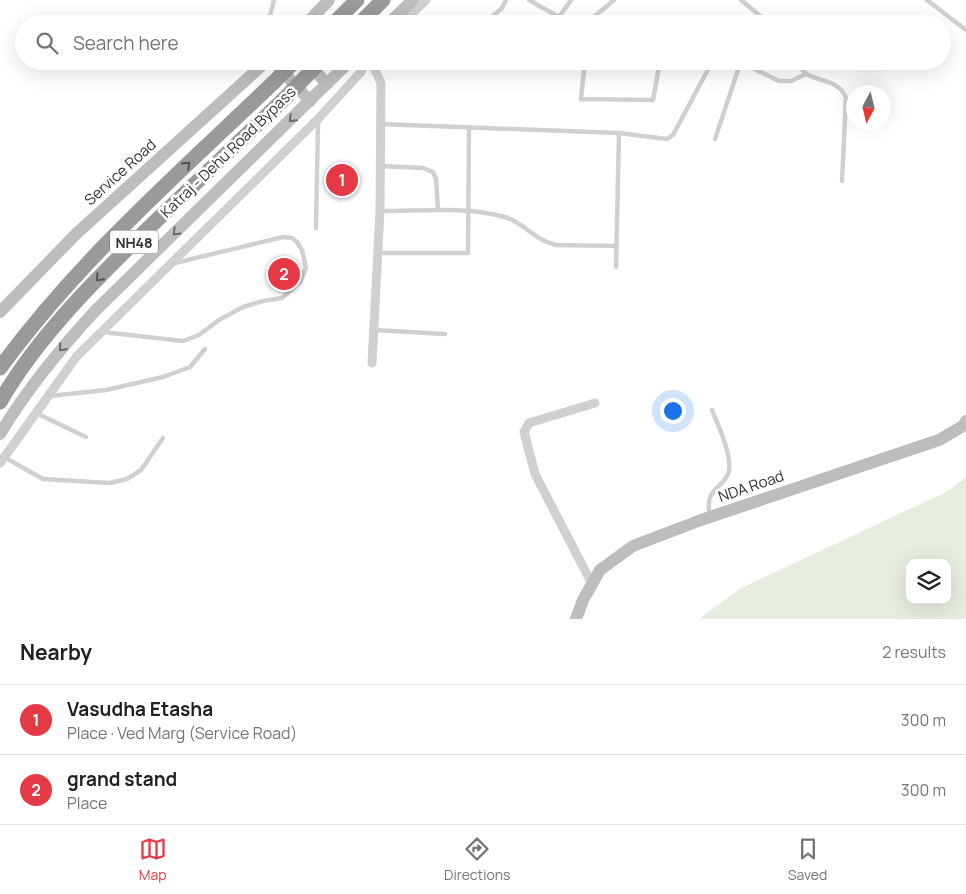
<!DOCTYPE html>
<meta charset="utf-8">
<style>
body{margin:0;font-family:Manrope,sans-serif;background:#f2f2f2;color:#202124}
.controls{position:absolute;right:15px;bottom:15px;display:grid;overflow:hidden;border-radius:10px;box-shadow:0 5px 20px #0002}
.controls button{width:45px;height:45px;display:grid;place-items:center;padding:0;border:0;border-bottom:1px solid #e0e0e0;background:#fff;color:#202124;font:25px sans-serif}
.compass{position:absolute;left:846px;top:85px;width:45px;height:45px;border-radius:50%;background:#fff;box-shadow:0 5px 20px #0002;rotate:187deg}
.you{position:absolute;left:672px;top:410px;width:18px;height:18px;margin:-12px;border:4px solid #fff;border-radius:50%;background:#1a73e8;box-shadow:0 0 0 8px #1a73e833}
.badge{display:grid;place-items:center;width:32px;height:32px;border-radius:50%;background:#e63946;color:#fff;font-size:16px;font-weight:700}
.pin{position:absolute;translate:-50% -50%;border:2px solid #fff;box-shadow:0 1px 5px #0006}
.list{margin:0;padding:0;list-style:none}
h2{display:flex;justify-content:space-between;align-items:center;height:65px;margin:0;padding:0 20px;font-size:21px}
h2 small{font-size:16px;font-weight:400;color:#757577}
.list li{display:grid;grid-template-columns:32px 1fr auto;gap:15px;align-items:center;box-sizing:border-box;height:70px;padding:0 20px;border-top:1px solid #e0e0e0}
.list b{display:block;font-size:19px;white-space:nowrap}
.list p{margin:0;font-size:16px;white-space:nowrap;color:#757577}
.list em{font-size:16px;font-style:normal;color:#757577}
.icon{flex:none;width:28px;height:28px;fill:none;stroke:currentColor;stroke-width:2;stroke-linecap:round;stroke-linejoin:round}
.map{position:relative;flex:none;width:966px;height:619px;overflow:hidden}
.search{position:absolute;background:#fff;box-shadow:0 5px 20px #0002;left:15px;right:15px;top:15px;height:55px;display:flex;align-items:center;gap:12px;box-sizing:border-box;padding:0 18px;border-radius:28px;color:#757577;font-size:19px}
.sheet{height:205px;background:#fff}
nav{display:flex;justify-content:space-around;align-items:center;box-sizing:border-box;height:70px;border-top:1px solid #e0e0e0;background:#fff;font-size:14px;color:#757577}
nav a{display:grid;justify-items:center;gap:2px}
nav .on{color:#e63946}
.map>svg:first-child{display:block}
.green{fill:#e6ecdf;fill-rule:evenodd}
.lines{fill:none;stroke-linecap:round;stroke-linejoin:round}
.lane{stroke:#d0d0d0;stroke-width:4.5}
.street{stroke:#d0d0d0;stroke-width:9}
.secondary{stroke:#bdbdbd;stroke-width:12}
.highway{stroke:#9a9a9a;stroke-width:15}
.highway-bridge{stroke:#9a9a9a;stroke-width:15}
.oneway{stroke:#6a6a6a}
.oneway2{stroke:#525252}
.labels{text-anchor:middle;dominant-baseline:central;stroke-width:5;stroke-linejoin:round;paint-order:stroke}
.shield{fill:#fff;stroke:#707070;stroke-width:1}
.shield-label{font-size:14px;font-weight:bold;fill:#333}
.street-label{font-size:15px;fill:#333;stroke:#fff}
</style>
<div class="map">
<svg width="966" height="619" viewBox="0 0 966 619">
<rect width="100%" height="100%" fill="#fff"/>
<path class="green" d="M 966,477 L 966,619 L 699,619 L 741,588 L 948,491 ZM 910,563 L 947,563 L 947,600 L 910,600 Z"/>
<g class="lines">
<g class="lane">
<path d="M 529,0 L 559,17 L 571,0"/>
<path d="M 741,0 L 770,24"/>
<path d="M 927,0 L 966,30"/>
<path d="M 589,21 L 603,24"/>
<path d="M 272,24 L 269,20 L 274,0"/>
<path d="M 484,24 L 502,8 L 506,0"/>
<path d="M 589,24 L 589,21 L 614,0"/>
<path d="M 585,61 L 581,99 L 653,100 L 660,61"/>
<path d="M 738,61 L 779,81 L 791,81 L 806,74"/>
<path d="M 799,61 C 802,86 837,73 846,98 L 842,181"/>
<path d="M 381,124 L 619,133 L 667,139 L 673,135 L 711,64"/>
<path d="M 715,139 L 741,61"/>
<path d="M 380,166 L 423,168 L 433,172 L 436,179 L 438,210"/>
<path d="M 380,211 C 421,211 465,206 505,217 C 523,222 534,240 556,245 L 616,246"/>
<path d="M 316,228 L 318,121"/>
<path d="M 378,253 L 468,253 L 469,127"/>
<path d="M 616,267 L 619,133"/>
<path d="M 374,330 L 445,334"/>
<path d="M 103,332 L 183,341 L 199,335 L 219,320 L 243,307 L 263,301 L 282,298 L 300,282 L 306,268 L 302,250 L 297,242 L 292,238 L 283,237 L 175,263"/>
<path d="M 50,396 L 106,390 L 163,377 L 190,367 L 205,349"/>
<path d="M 36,413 L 86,437"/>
<path d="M 4,457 L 43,479 L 110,483 L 127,479 L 141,470 L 163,438"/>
<path d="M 710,516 C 703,487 725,489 729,471 C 732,455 718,425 712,410"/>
</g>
<g class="street">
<path d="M 401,24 L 426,0"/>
<path d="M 371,61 L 381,83 L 380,211 L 372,363"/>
<path d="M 0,463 L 77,356 L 318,119 L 361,72 L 366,61"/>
<path d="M 592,584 L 535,474 L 524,432 L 529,423 L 595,403"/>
</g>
<g class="secondary">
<path d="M 306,24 L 329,0"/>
<path d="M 388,24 L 413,0"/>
<path d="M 273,61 L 310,101"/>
<path d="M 306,61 L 327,84"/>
<path d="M 0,312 L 76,234 L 267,61"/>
<path d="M 0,434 C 27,389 60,349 95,311 L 350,61"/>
<path d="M 576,619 L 583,600 L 600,570 L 633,546 L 701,520 L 939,440 L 963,426 L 966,421"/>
</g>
<g class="highway">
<path d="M 333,24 L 357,0"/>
<path d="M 359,24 L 383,0"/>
<path d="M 0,368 C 78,261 178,174 273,83"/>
<path d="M 0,402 C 39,334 102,273 158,219 C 201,178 243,138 285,98"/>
</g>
<g class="highway-bridge">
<path d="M 273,83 L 295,61"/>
<path d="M 285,98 L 321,61"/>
</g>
</g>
<defs><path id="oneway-chevron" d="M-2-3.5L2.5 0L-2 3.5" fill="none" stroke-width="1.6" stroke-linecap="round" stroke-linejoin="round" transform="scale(1.25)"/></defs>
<g class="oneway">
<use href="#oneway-chevron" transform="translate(292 119) rotate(135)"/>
<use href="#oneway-chevron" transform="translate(176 232) rotate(136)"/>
<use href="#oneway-chevron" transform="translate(62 348) rotate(131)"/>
</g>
<g class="oneway2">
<use href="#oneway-chevron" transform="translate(187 165) rotate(-44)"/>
<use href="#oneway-chevron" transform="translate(99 278) rotate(133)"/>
</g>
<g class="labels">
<rect class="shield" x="110" y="230.5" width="48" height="23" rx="4"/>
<g class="shield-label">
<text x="134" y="242">NH48</text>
</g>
<g class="street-label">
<text transform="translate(228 152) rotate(-44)">Katraj - Dehu Road Bypass</text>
<text transform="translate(120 172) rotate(-42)">Service Road</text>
<text transform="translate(751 486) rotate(-19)">NDA Road</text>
</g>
</g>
</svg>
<div class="controls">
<button><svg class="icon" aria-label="layers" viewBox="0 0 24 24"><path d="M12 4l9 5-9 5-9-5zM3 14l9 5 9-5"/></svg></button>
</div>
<svg class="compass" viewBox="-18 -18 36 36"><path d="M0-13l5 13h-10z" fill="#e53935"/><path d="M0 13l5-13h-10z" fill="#757577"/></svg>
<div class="you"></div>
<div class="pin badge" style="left:342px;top:180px">1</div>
<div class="pin badge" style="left:284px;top:274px">2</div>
<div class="search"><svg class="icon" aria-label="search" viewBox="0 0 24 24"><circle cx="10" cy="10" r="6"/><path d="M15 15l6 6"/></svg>Search here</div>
</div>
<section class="sheet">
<h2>Nearby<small>2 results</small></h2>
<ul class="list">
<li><span class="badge">1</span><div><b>Vasudha Etasha</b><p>Place · Ved Marg (Service Road)</p></div><em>300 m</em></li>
<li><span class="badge">2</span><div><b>grand stand</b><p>Place</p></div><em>300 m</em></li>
</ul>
</section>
<nav>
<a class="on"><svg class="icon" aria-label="map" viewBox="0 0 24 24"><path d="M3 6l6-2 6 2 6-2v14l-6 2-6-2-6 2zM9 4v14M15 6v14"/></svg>Map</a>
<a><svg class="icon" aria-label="directions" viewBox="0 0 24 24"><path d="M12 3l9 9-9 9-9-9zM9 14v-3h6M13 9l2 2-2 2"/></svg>Directions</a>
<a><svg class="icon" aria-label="saved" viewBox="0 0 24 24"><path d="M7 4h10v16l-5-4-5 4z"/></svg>Saved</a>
</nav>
